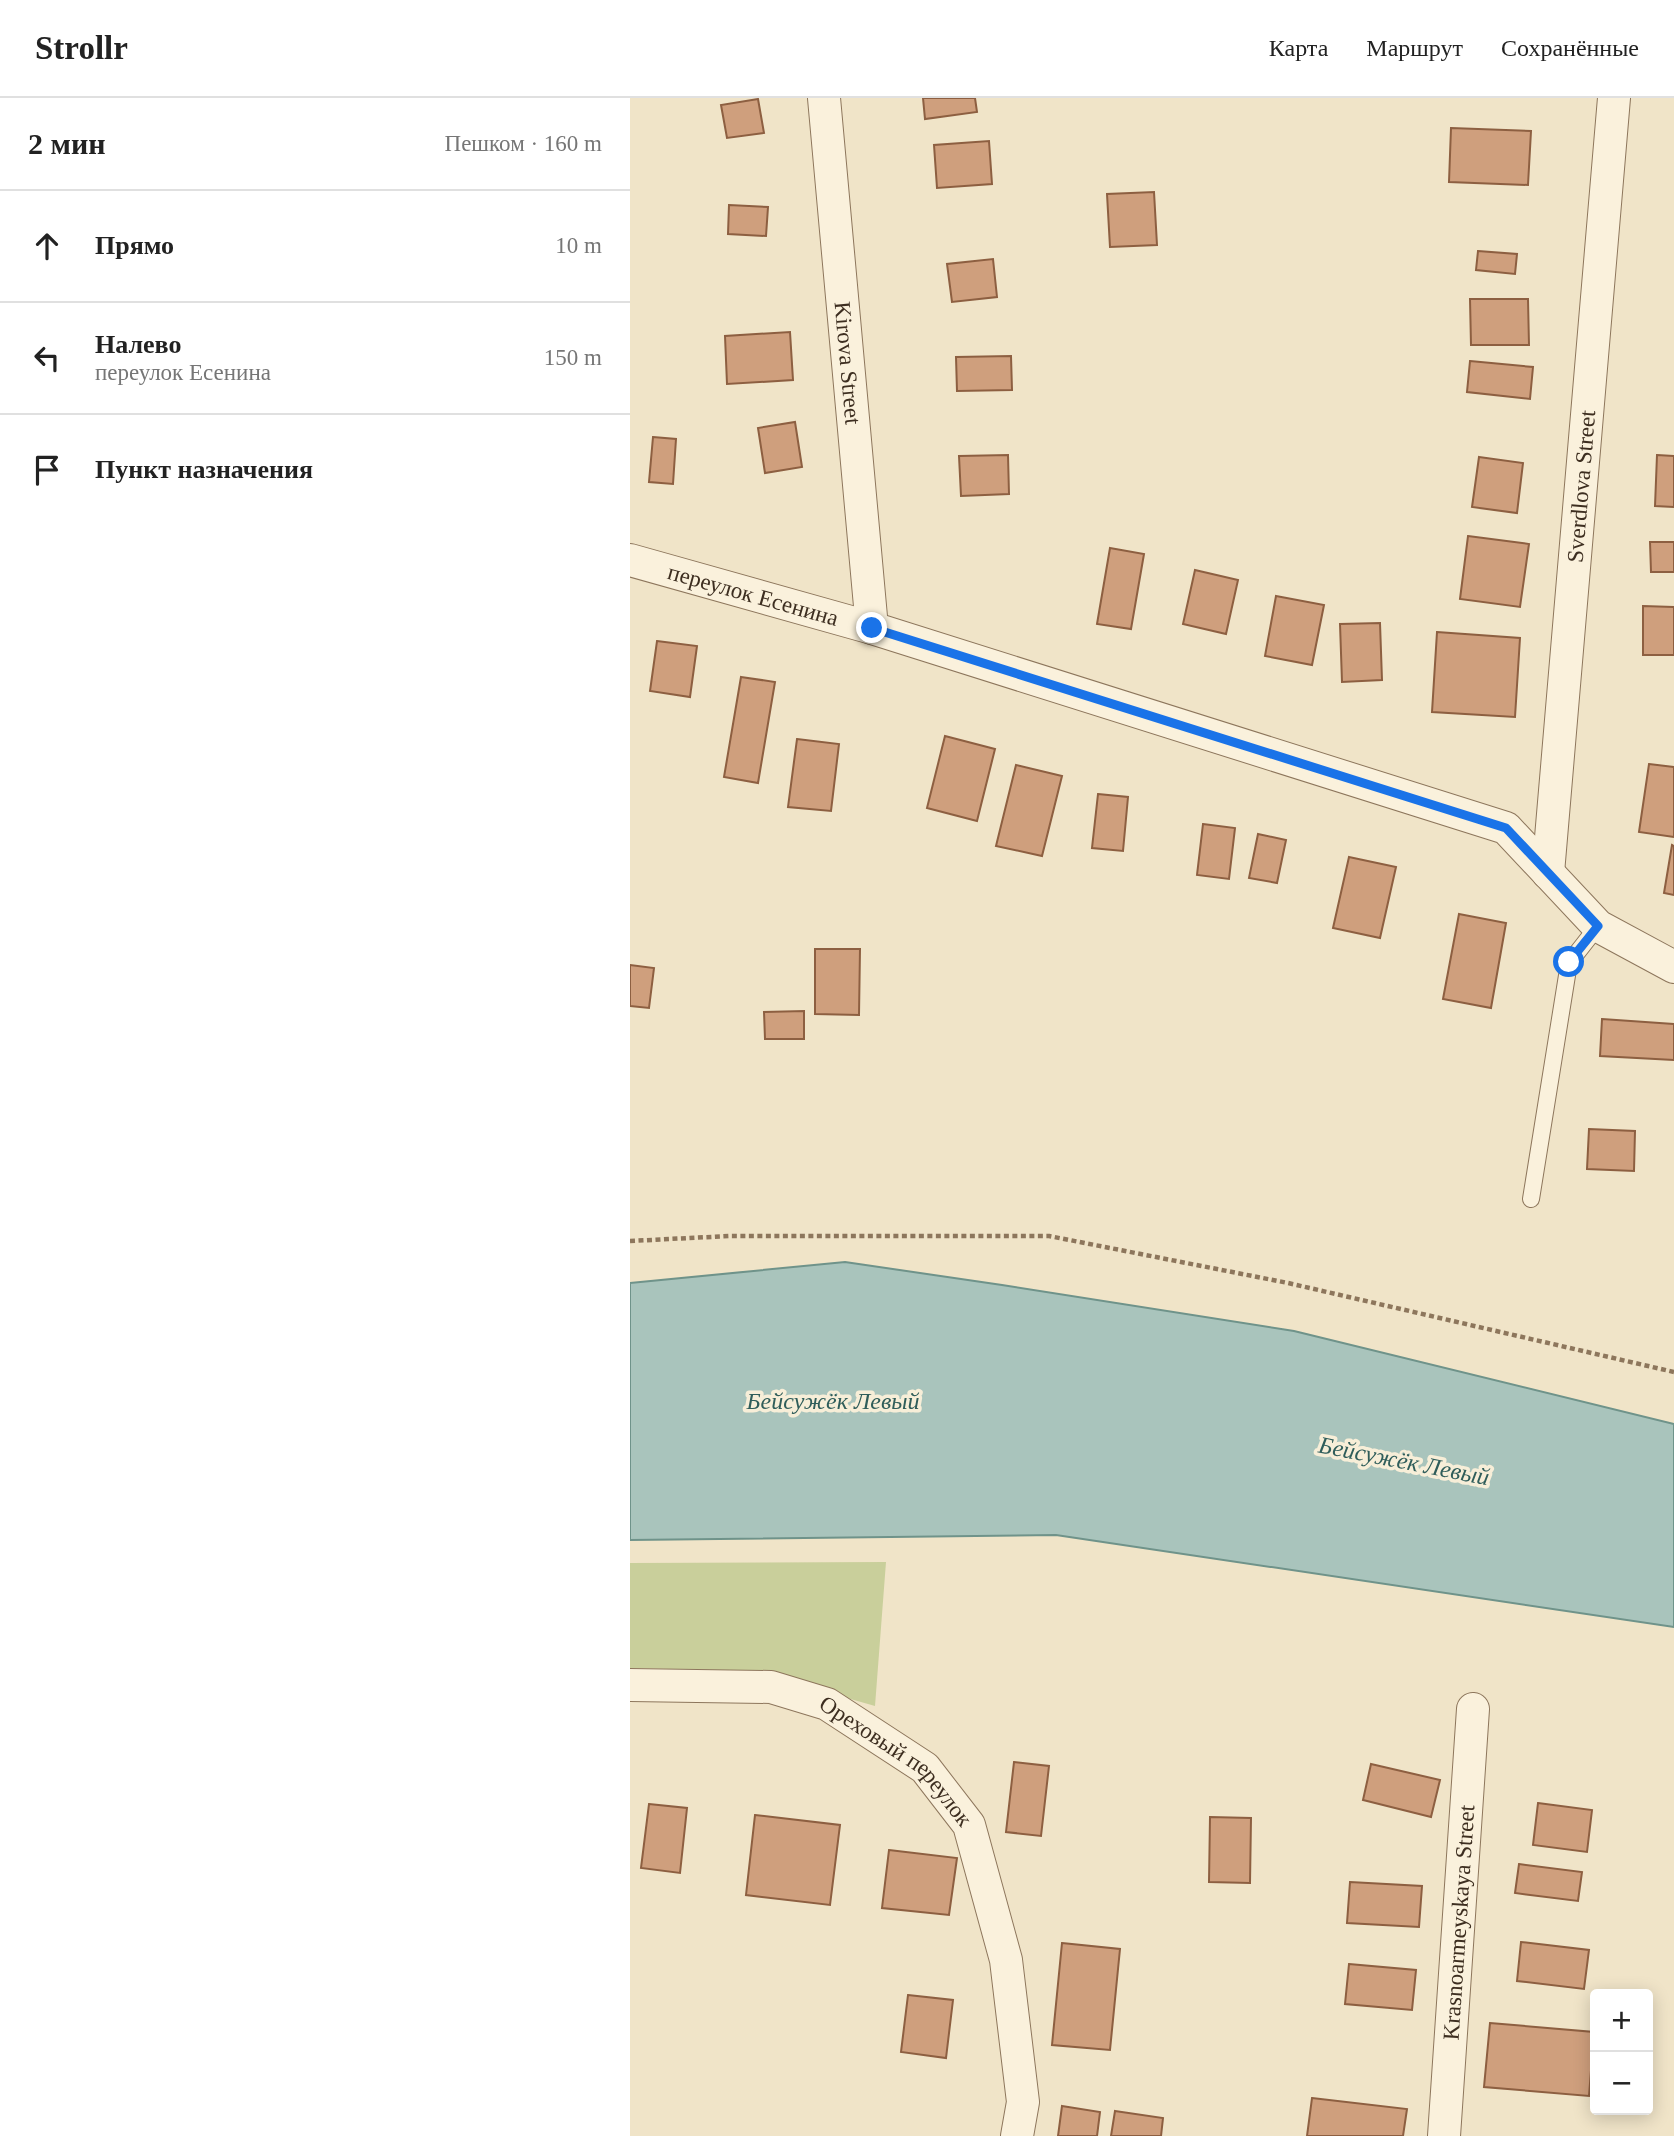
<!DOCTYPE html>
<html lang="ru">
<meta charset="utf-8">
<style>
body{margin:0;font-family:"Times New Roman",serif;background:#f6f6f6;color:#222}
.controls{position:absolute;right:21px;bottom:21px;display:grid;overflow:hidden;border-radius:7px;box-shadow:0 4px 18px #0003}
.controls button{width:63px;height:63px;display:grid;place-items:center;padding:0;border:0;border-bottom:2px solid #e0e0e0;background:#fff;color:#222;font:35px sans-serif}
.stop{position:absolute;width:21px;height:21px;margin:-16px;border:5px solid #1a73e8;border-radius:50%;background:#fff}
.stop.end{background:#1a73e8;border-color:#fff;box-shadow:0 2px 7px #0008}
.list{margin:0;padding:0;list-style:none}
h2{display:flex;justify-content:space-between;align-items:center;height:91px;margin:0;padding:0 28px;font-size:30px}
h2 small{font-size:23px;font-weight:400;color:#767676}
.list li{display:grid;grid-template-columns:46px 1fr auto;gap:21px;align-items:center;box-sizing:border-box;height:112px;padding:0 28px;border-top:2px solid #e0e0e0}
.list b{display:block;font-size:26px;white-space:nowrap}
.list p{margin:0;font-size:23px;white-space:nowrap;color:#767676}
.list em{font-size:23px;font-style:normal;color:#767676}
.icon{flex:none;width:38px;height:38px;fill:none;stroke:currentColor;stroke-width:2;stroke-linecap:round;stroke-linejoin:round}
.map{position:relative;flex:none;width:1044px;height:2038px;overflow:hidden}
header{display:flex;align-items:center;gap:42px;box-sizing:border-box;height:98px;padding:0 35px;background:#fff;border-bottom:2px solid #e0e0e0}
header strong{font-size:33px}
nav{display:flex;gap:38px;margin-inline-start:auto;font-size:24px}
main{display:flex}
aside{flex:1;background:#fff}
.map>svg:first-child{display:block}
.green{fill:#c9cf9b}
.water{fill:#a9c4bc;stroke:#6f938a;stroke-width:2}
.building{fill:#cf9f7d;stroke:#8d5f41;stroke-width:2}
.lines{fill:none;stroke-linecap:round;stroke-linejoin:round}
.lane-casing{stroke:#8d765c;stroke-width:18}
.street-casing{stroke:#8d765c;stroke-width:34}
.path{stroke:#8d765c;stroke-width:4.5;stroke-dasharray:5 3.5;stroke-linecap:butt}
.lane{stroke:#faf1dc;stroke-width:16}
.street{stroke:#faf1dc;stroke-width:32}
.route{stroke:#1a73e8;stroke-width:9}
.labels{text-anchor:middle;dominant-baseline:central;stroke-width:7;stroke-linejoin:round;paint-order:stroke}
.street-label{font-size:23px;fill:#3d2e20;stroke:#f7eed8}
.water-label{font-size:24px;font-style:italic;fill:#2f5d5a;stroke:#f7eed8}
</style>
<header>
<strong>Strollr</strong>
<nav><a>Карта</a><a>Маршрут</a><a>Сохранённые</a></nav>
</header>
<main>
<aside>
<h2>2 мин<small>Пешком · 160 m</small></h2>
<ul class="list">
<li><svg class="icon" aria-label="ahead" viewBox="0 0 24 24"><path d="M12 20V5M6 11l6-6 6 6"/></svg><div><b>Прямо</b></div><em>10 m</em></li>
<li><svg class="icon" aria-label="left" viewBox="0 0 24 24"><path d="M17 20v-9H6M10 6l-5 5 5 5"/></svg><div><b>Налево</b><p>переулок Есенина</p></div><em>150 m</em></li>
<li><svg class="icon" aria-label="arrive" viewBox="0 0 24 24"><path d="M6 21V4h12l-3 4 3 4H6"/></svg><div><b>Пункт назначения</b></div></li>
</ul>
</aside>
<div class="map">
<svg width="1044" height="2038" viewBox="0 0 1044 2038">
<rect width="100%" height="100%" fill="#f0e4c8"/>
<path class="green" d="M 256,1464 L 245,1608 L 122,1573 L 0,1570 L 0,1465 Z"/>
<path class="water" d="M 215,1164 L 372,1187 L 664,1233 L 1044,1326 L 1044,1529 L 426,1437 L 0,1442 L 0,1185 Z"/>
<g class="building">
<path d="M 293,0 L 345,0 L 347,14 L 295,21 Z"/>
<path d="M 128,1 L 134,35 L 97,40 L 91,7 Z"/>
<path d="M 821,30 L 901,33 L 898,87 L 819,84 Z"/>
<path d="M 359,43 L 362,86 L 307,90 L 304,47 Z"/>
<path d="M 524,94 L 527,147 L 480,149 L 477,96 Z"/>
<path d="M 99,107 L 138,109 L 136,138 L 98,136 Z"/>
<path d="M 848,153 L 887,156 L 885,176 L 846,172 Z"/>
<path d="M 363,161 L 367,199 L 322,204 L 317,166 Z"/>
<path d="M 840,201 L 898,201 L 899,247 L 841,247 Z"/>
<path d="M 160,234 L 163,282 L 97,286 L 95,238 Z"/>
<path d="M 381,258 L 382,292 L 327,293 L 326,259 Z"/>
<path d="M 840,263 L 903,269 L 900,301 L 837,294 Z"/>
<path d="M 165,324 L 172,369 L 135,375 L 128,330 Z"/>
<path d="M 23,339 L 46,341 L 43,386 L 19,384 Z"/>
<path d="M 378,357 L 379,396 L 331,398 L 329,358 Z"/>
<path d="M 1027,357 L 1044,358 L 1044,409 L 1025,408 Z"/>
<path d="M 849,359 L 893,365 L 887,415 L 842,409 Z"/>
<path d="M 838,438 L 899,446 L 890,509 L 830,501 Z"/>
<path d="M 1020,444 L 1044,444 L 1044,474 L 1021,474 Z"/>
<path d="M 480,450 L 514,456 L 501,531 L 467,526 Z"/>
<path d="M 565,472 L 608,482 L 596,536 L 553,526 Z"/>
<path d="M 646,498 L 694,507 L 682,567 L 635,558 Z"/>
<path d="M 1013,508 L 1044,509 L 1044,557 L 1013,557 Z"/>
<path d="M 750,525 L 752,582 L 712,584 L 710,526 Z"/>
<path d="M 807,534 L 890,540 L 885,619 L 802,614 Z"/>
<path d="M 27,543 L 67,548 L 60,599 L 20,593 Z"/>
<path d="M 111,579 L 145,584 L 128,685 L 94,679 Z"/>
<path d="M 315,638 L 365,651 L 347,723 L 297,710 Z"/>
<path d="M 167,641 L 209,646 L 201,713 L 158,709 Z"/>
<path d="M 1019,666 L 1044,669 L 1044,739 L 1009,734 Z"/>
<path d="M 386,667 L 432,678 L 412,758 L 366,748 Z"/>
<path d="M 468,696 L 498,699 L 493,753 L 462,750 Z"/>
<path d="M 573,726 L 605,730 L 599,781 L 567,777 Z"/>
<path d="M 628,736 L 656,742 L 647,785 L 619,780 Z"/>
<path d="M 1042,747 L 1044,748 L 1044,797 L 1034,795 Z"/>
<path d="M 719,759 L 766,769 L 750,840 L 703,830 Z"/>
<path d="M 829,816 L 876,825 L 861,910 L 813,901 Z"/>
<path d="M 185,851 L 230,851 L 229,917 L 185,916 Z"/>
<path d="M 0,867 L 24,870 L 19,910 L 0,908 Z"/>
<path d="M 174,913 L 174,941 L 135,941 L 134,914 Z"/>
<path d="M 972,921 L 1044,926 L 1044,962 L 970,958 Z"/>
<path d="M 959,1031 L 1005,1033 L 1004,1073 L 957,1071 Z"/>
<path d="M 384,1664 L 419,1668 L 411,1738 L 376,1734 Z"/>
<path d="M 741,1666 L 810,1682 L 801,1719 L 733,1702 Z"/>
<path d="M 908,1705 L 962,1712 L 957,1754 L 903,1747 Z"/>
<path d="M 19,1706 L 57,1710 L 50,1775 L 11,1770 Z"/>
<path d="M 125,1717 L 210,1727 L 200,1807 L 116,1797 Z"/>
<path d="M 580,1719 L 621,1720 L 620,1785 L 579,1784 Z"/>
<path d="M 259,1752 L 327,1760 L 319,1817 L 252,1810 Z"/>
<path d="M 889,1766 L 952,1774 L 948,1803 L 885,1795 Z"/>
<path d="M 720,1784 L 792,1788 L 789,1829 L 717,1825 Z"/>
<path d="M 891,1844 L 959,1852 L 954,1891 L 887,1883 Z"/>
<path d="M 432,1845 L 490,1851 L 480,1952 L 422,1947 Z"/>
<path d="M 719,1866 L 786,1872 L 782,1912 L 715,1906 Z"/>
<path d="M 278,1897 L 323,1902 L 316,1960 L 271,1954 Z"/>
<path d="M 860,1925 L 964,1934 L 959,1998 L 854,1989 Z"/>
<path d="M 682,2000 L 777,2011 L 773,2038 L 677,2038 Z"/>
<path d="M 432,2008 L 470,2014 L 467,2038 L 428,2038 Z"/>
<path d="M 485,2013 L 533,2020 L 531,2038 L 481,2038 Z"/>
</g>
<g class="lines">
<g class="lane-casing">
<path id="lane" d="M 901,1101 L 939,865 L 968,828"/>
</g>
<g class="street-casing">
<g id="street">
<path id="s1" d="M 194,0 L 242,530"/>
<path id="s2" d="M 0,462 L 242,530 L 876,730 L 968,828 L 1044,869"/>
<path id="s3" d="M 918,775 L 984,0"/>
<path id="s4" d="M 0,1587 L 141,1589 L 197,1606 L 295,1670 L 339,1727 L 376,1862 L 393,2004 L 387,2038"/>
<path id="s5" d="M 814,2038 L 843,1611"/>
</g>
</g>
<path class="path" d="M 0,1143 L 99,1138 L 419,1138 L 658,1185 L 1044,1274"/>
<use href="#lane" class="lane"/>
<use href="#street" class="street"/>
</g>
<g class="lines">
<path class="route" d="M 242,530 L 876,730 L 968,828 L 939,864"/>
</g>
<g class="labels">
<g class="street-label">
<text stroke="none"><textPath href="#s1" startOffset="266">Kirova Street</textPath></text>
<text stroke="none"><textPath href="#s3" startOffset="388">Sverdlova Street</textPath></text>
<text stroke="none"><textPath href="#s2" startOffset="128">переулок Есенина</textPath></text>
<text stroke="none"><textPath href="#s4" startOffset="290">Ореховый переулок</textPath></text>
<text stroke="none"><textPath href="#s5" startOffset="214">Krasnoarmeyskaya Street</textPath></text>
</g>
<g class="water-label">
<text x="203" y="1303">Бейсужёк Левый</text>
<text transform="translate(774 1363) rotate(11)">Бейсужёк Левый</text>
</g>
</g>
</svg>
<div class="controls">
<button>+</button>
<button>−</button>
</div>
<div class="stop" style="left:939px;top:864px"></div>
<div class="stop end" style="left:242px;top:530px"></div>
</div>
</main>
